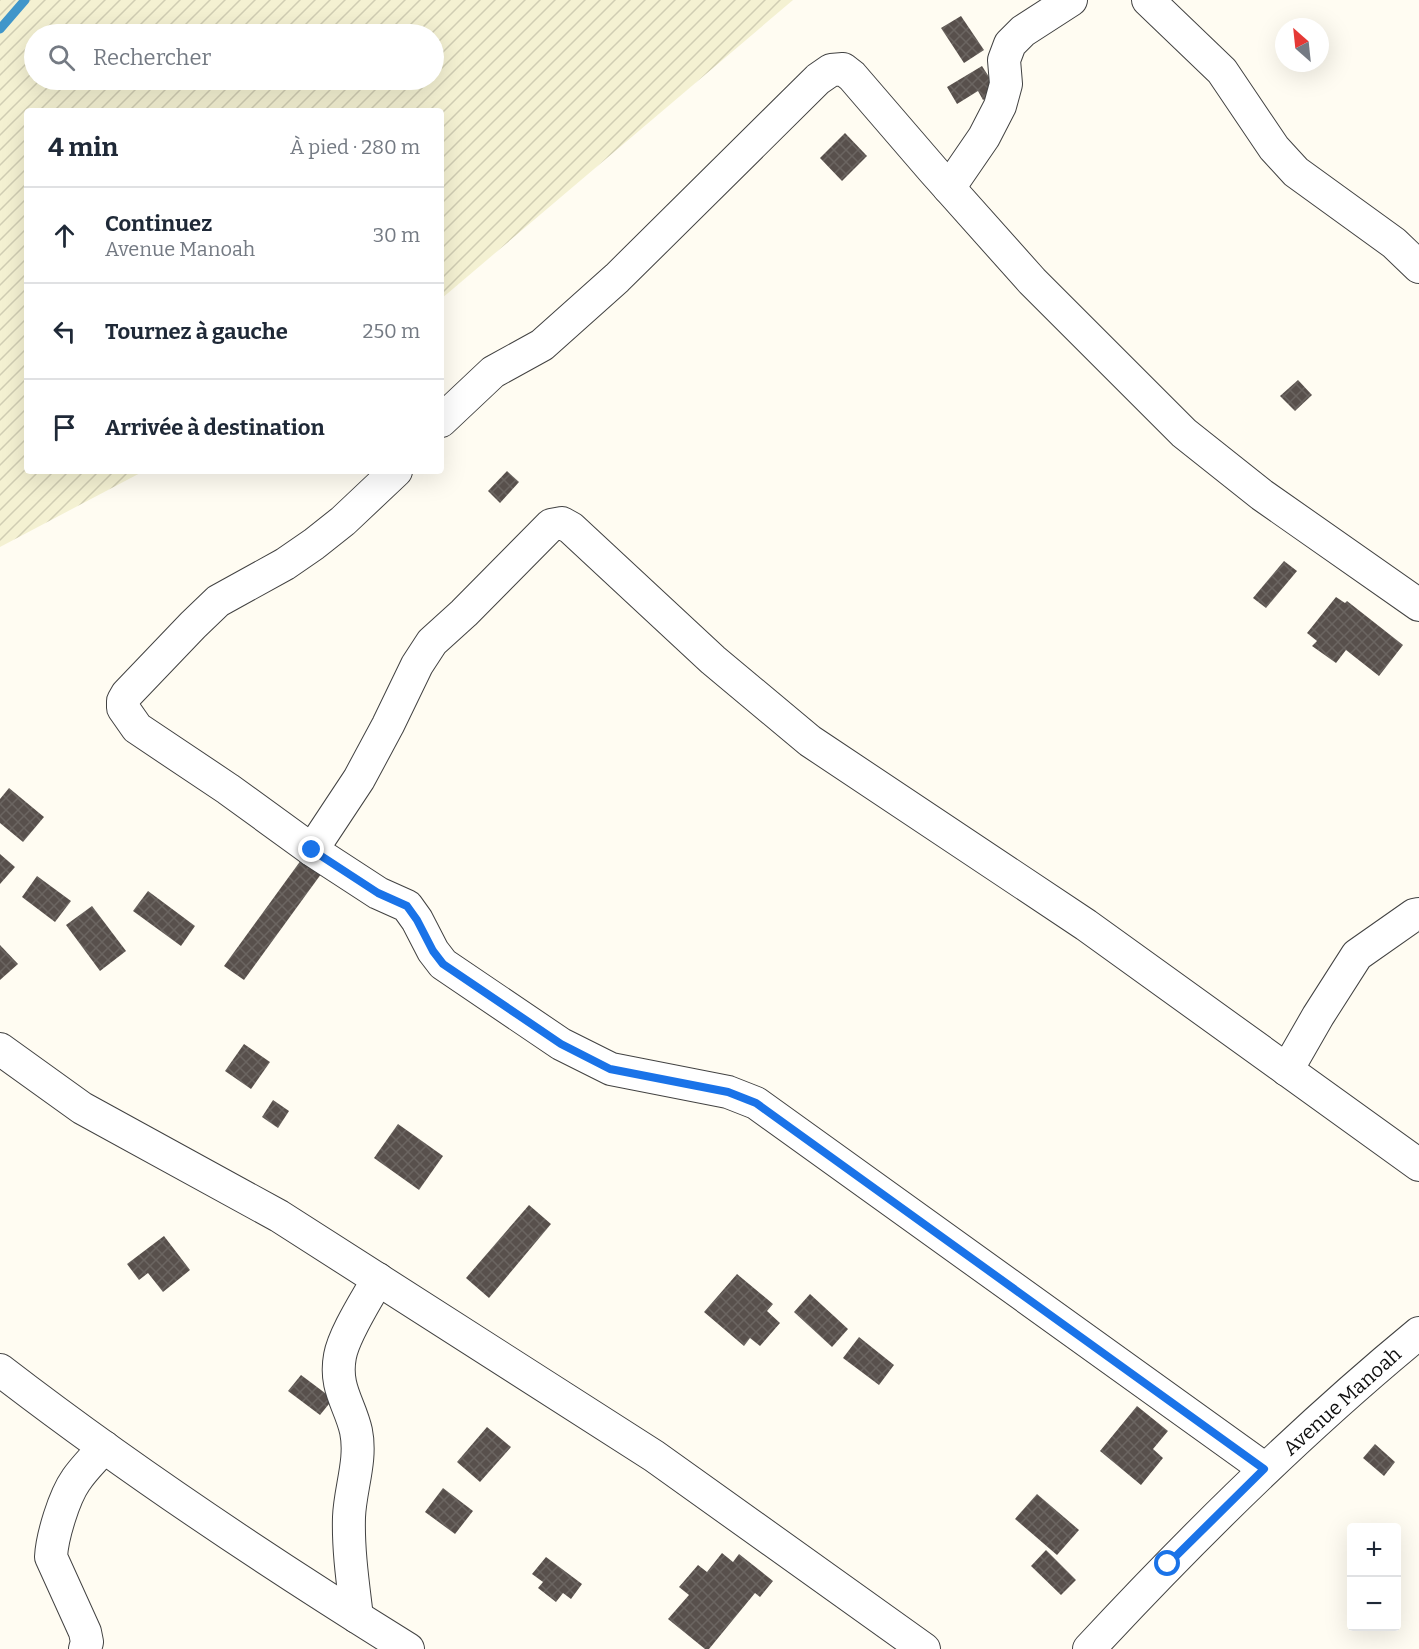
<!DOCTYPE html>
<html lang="fr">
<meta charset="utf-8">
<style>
body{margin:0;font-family:Bitter,serif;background:#f2f2f3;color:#1f2937}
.controls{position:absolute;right:18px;bottom:18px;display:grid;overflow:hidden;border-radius:6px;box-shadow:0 6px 24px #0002}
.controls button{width:54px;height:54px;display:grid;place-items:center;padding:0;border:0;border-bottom:2px solid #e0e1e3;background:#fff;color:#1f2937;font:30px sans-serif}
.compass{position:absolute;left:1275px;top:18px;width:54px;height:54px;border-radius:50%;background:#fff;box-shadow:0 6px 24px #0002;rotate:333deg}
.stop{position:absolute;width:18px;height:18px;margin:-14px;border:4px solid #1a73e8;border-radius:50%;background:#fff}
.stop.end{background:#1a73e8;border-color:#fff;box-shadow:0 2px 6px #0008}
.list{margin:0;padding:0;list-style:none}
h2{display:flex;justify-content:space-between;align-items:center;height:78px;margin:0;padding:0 24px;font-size:26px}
h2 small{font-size:20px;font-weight:400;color:#747a83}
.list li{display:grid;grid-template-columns:39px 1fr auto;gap:18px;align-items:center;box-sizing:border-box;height:96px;padding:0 24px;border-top:2px solid #e0e1e3}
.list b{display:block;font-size:22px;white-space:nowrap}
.list p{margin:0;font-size:20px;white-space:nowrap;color:#747a83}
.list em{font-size:20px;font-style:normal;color:#747a83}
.icon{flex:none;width:33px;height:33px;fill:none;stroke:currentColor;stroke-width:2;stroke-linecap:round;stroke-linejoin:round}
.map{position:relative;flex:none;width:1419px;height:1649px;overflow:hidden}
.search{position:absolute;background:#fff;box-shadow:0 6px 24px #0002;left:24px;top:24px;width:420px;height:66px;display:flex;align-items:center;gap:15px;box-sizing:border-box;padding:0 21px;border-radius:33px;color:#747a83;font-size:22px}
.panel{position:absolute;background:#fff;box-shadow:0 6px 24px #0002;left:24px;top:108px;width:420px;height:366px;border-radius:6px}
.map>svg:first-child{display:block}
.farmland{fill:url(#farmland-furrows);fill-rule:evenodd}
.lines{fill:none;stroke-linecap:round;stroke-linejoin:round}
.stream{stroke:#4096ca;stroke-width:9}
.building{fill:url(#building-cross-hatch)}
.minor-casing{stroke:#424242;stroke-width:34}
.minor{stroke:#fff;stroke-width:32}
.route{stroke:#1a73e8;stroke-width:8}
.labels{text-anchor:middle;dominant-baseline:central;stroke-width:6;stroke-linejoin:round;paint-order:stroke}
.street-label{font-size:20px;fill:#0f0f0f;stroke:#fff}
</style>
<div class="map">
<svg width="1419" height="1649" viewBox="0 0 1419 1649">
<defs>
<pattern id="farmland-furrows" width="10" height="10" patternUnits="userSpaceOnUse" patternTransform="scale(1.5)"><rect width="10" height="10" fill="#f4f1d2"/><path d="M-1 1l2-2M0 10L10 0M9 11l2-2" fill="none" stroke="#d0cdb3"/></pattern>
<pattern id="building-cross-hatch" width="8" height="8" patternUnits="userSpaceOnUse" patternTransform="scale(1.5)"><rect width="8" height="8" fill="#58504c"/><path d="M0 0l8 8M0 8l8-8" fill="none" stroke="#6b6561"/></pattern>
</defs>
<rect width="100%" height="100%" fill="#fffcf2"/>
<path class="farmland" d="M 0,0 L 793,0 L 441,299 L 441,111 L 27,111 L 27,471 L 144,471 L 0,547 ZM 34,34 L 434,34 L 434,80 L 34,80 Z"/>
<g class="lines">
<path class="stream" d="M 0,29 L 25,0"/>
</g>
<g class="building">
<path d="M 961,16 L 984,50 L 964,63 L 941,28 Z"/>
<path d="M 982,66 L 998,91 L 983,100 L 978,91 L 957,104 L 947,87 Z"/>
<path d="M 845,133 L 867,156 L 842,181 L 820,158 Z"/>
<path d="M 1298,380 L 1312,395 L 1295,411 L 1280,396 Z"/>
<path d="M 507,471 L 519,482 L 500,503 L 488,491 Z"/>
<path d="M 1284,561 L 1297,571 L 1266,608 L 1253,598 Z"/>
<path d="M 1336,597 L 1345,603 L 1347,601 L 1403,645 L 1379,676 L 1346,650 L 1336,663 L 1312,646 L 1317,641 L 1307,633 Z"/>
<path d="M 9,788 L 44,817 L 23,842 L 0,823 L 0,799 Z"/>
<path d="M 0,854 L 15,867 L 0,884 Z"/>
<path d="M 304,856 L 324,870 L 244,980 L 224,966 Z"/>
<path d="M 37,876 L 71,901 L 55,922 L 22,897 Z"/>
<path d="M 148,891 L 195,926 L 181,946 L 133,911 Z"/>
<path d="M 92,906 L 126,951 L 100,971 L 66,925 Z"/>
<path d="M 0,945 L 18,964 L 0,980 Z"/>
<path d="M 244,1044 L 270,1062 L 251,1089 L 225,1071 Z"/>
<path d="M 273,1100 L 289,1111 L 278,1128 L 262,1117 Z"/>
<path d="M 398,1124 L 443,1156 L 419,1190 L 374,1158 Z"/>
<path d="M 529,1205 L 551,1224 L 489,1298 L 466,1278 Z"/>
<path d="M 164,1236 L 190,1270 L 163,1292 L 148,1273 L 139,1280 L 127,1264 Z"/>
<path d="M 737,1274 L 773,1304 L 767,1311 L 780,1323 L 760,1346 L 750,1338 L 744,1346 L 704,1312 Z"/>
<path d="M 810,1294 L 848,1329 L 832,1347 L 794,1312 Z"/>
<path d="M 859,1337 L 894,1365 L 879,1385 L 843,1358 Z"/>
<path d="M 301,1375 L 333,1399 L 320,1415 L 288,1391 Z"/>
<path d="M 1137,1406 L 1168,1431 L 1153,1449 L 1163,1458 L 1141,1485 L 1100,1451 Z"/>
<path d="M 487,1427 L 511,1447 L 480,1482 L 457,1462 Z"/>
<path d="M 1375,1444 L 1395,1462 L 1384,1476 L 1363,1458 Z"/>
<path d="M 443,1488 L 473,1511 L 455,1534 L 425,1512 Z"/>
<path d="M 1037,1494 L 1079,1530 L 1057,1555 L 1015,1519 Z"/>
<path d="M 1046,1550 L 1076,1580 L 1061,1595 L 1031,1566 Z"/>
<path d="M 722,1553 L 733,1562 L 739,1554 L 773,1581 L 760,1597 L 755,1593 L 709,1649 L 705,1649 L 668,1619 L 689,1595 L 679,1587 L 698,1565 L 707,1572 Z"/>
<path d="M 546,1557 L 582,1584 L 571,1599 L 563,1593 L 556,1602 L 538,1588 L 543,1582 L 532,1574 Z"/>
</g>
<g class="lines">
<g class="minor-casing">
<g id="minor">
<path d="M 1148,0 L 1222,71 L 1274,148 L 1296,172 L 1394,243 L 1419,267"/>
<path d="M 949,188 L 984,137 L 1000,106 L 1006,84 L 1004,60 L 1010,44 L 1023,31 L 1071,0"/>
<path d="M 441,421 L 493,372 L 542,345 L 617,278 L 818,79 L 831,70 L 843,69 L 852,76 L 933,170 L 1032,281 L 1184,433 L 1262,495 L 1419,605"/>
<path d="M 396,471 L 343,521 L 314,544 L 285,564 L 218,601 L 193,625 L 127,694 L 123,701 L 123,708 L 137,728 L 228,789 L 312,850 L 378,893 L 407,906 L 417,920 L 433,951 L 443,964 L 561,1044 L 611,1069 L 728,1092 L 756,1103 L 1265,1469"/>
<path d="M 312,850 L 359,779 L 388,725 L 417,665 L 432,642 L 464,613 L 551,525 L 562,523 L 571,528 L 713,660 L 810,741 L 1086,925 L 1419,1165"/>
<path d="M 0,1049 L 82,1108 L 279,1216 L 654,1456 L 924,1649"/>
<path d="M 1287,1070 L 1318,1016 L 1357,955 L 1414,915 L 1419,914"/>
<path d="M 0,1370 C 131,1471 268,1562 408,1649"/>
<path d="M 357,1617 C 353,1584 348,1550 349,1517 C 350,1489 362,1460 356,1431 C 350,1404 334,1388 340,1356 C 344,1334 367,1299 378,1279"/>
<path d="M 85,1649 L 87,1642 L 85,1632 L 51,1557 C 52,1537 64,1497 76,1480 C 84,1468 95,1458 104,1447"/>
<path d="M 1089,1649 C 1193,1537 1301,1430 1419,1333"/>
</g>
</g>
<use href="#minor" class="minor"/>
</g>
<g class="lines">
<path class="route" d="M 312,850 L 378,893 L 407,906 L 417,920 L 433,951 L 443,964 L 561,1044 L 610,1069 L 728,1092 L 756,1103 L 1264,1469 L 1168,1564"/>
</g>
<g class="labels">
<g class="street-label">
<text transform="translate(1342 1401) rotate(-42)">Avenue Manoah</text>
</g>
</g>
</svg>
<div class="controls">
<button>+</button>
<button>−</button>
</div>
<svg class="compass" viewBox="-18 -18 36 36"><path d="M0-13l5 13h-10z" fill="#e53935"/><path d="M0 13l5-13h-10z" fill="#747a83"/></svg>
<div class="stop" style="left:1168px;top:1564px"></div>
<div class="stop end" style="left:312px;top:850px"></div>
<div class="search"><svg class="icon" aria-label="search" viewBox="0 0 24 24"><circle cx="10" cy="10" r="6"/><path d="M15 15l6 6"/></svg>Rechercher</div>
<section class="panel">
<h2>4 min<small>À pied · 280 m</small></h2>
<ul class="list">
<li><svg class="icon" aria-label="ahead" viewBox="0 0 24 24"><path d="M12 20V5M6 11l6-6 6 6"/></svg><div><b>Continuez</b><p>Avenue Manoah</p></div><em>30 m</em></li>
<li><svg class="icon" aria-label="left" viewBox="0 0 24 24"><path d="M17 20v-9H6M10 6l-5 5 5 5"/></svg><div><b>Tournez à gauche</b></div><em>250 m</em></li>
<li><svg class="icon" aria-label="arrive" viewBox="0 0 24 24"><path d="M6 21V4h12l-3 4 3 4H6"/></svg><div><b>Arrivée à destination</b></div></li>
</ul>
</section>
</div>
